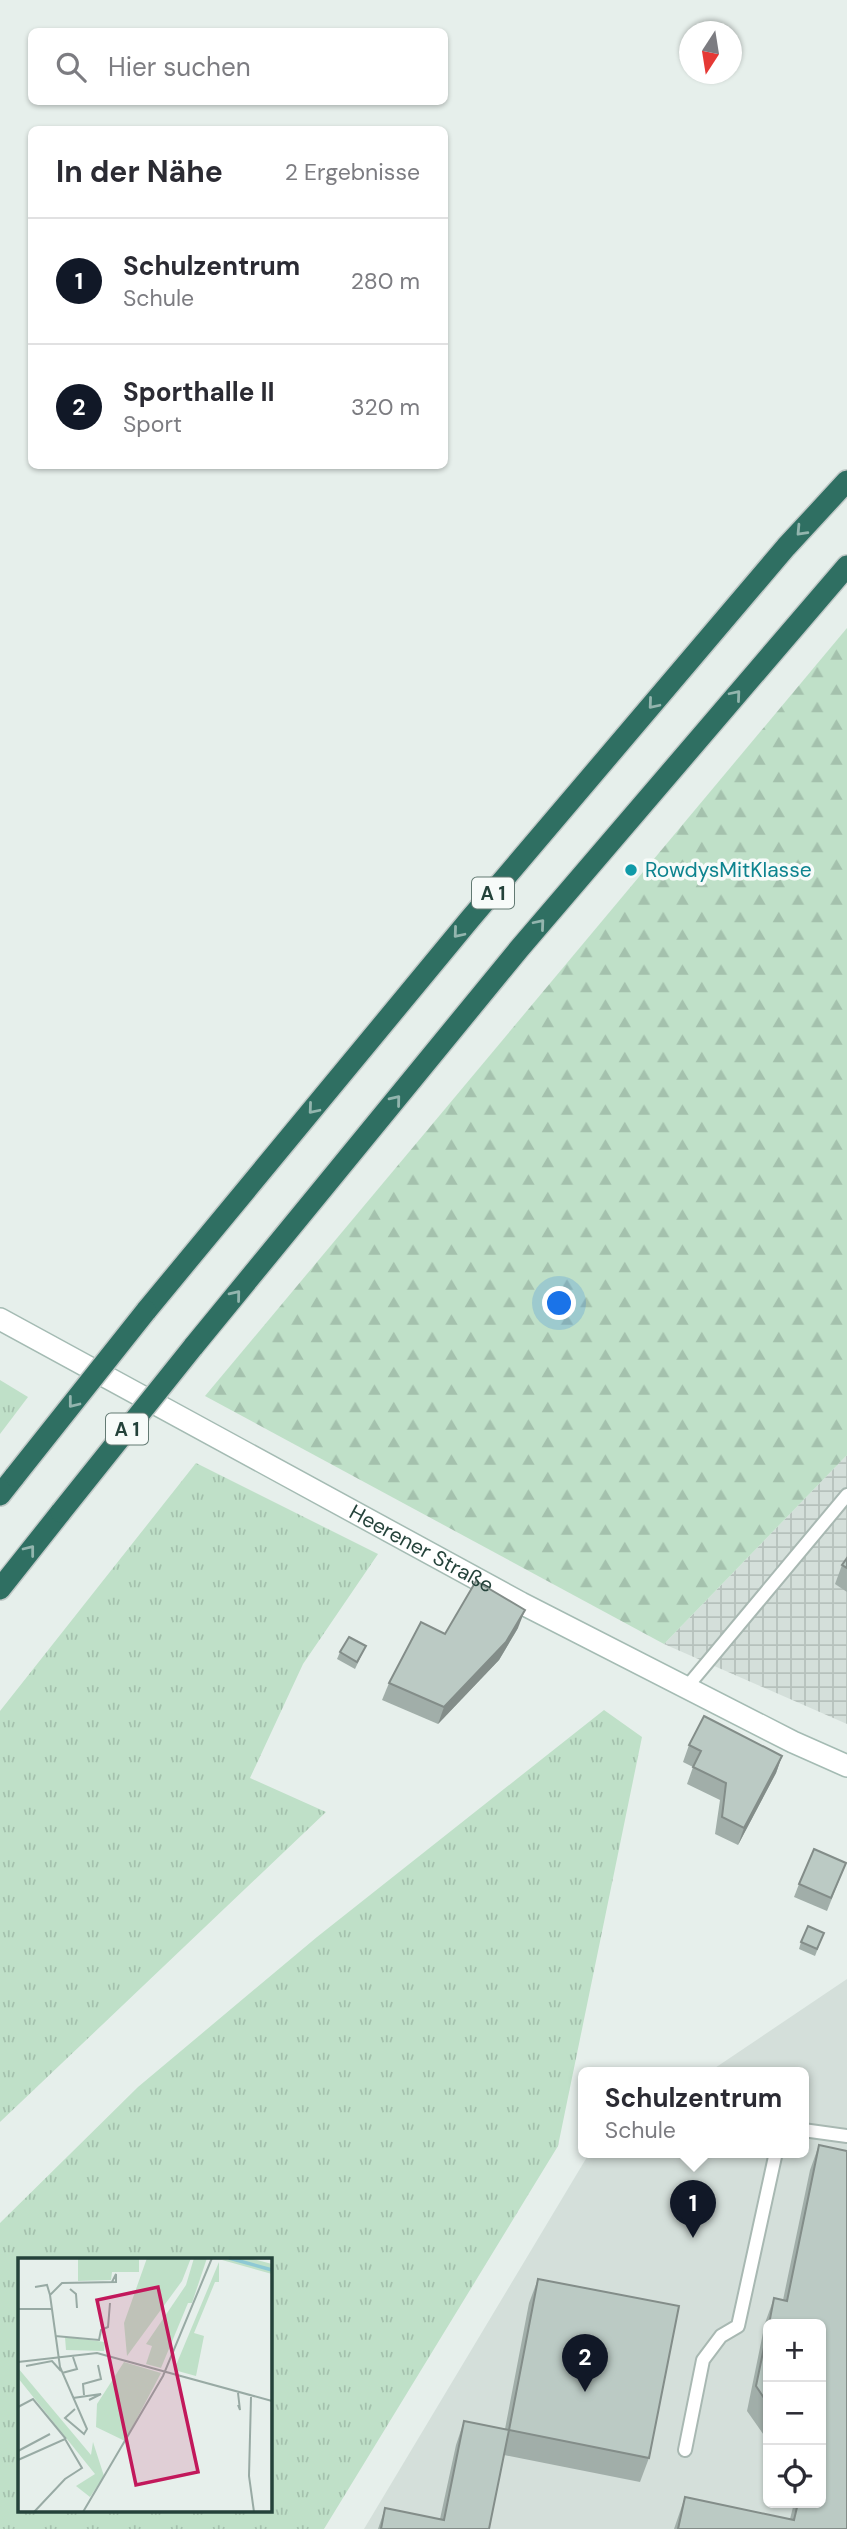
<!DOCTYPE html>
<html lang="de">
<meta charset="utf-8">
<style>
body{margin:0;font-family:"DM Sans",sans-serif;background:#f2f2f3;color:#2b2b33}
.controls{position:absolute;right:21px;bottom:21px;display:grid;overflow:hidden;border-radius:10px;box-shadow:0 2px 5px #0004}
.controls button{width:63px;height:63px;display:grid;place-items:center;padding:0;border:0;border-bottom:2px solid #e1e1e2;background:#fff;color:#2b2b33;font:35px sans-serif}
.compass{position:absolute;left:679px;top:21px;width:63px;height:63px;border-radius:50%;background:#fff;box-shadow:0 2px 5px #0004;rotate:192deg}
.you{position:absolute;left:560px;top:1304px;width:24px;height:24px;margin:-18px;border:5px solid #fff;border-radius:50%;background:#1a73e8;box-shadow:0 0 0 10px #1a73e833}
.badge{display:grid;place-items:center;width:46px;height:46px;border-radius:50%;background:#111827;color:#fff;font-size:23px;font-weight:700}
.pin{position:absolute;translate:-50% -58px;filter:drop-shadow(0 2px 4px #0008)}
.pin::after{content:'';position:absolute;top:37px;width:24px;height:21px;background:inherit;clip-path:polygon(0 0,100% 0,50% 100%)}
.popup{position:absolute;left:578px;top:2067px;width:231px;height:91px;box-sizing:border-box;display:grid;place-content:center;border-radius:10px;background:#fff;filter:drop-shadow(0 2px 5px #0005);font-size:23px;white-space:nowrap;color:#7c7c81}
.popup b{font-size:26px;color:#2b2b33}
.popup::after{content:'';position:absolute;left:50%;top:100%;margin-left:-14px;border:14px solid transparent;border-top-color:#fff}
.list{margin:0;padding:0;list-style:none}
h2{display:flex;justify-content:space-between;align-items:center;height:91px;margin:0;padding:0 28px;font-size:30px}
h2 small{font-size:23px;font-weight:400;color:#7c7c81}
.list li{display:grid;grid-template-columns:46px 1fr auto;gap:21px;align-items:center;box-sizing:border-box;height:126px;padding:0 28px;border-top:2px solid #e1e1e2}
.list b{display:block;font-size:26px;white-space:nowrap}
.list p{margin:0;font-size:23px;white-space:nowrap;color:#7c7c81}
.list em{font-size:23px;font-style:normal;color:#7c7c81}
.icon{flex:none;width:38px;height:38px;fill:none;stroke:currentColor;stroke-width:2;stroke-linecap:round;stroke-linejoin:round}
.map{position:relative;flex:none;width:847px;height:2529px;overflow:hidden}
.search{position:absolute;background:#fff;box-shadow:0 2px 5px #0004;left:28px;top:28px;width:420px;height:77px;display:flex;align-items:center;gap:18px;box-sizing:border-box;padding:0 24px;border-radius:10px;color:#7c7c81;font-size:26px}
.panel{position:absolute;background:#fff;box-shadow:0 2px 5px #0004;left:28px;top:126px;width:420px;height:343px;border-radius:10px}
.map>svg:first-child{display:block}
.built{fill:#d4dfda;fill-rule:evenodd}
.industrial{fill:url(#industrial-grid)}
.grass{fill:url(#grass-tufts);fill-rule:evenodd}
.forest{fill:url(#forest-firs)}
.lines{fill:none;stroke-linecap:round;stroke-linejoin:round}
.service-casing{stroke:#a8b8b2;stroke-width:16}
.secondary-casing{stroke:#a4bbb3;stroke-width:24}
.motorway-casing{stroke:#c2cac8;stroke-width:24}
.service{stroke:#fff;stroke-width:12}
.secondary{stroke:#fff;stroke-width:21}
.motorway{stroke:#2f6f62;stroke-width:21}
.motorway-bridge-casing{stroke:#c2cac8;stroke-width:24;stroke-linecap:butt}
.motorway-bridge{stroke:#2f6f62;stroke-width:21}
.wall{fill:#a1aea9}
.shaded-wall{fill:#838d89}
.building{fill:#bbcac4;stroke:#838d89;stroke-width:2}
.oneway{stroke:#93b5ae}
.culture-dot{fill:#0f9aa8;stroke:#f7fbf9;stroke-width:2.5}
.labels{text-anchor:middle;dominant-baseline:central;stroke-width:7;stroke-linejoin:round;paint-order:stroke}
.shield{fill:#f7fbf9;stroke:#637a73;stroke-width:2}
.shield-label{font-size:19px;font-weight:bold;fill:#24423a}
.culture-label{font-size:21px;fill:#0d838f;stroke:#f7fbf9;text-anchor:start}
.street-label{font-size:21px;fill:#24423a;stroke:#f7fbf9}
.inset-river{fill:none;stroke:#8ec9d4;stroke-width:3.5}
.inset-road{fill:none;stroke:#98aaa4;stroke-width:2}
.view{fill:#c2185b;fill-opacity:0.15;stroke:#c2185b;stroke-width:3.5}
.inset-edge{fill:none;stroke:#24423a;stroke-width:3.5}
</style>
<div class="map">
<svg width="847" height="2529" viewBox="0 0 847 2529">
<defs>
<pattern id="industrial-grid" width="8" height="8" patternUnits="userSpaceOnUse" patternTransform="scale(1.75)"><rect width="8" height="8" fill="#d4dfda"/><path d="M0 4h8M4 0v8" fill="none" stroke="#b6c1bc"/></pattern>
<pattern id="grass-tufts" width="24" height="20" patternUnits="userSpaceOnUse" patternTransform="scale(1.75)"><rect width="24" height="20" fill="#bfe0c8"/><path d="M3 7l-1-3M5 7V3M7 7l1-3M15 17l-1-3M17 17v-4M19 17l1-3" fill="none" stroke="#a4c1ad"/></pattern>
<pattern id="forest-firs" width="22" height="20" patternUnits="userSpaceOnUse" patternTransform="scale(1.75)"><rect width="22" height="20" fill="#bfe0c8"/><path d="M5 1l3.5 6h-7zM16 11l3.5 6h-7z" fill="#a4c1ad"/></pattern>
</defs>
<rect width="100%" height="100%" fill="#e6efeb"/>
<path class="built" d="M 847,1979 L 847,2529 L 364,2529 L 590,2152 L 803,2152 L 803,2072 L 709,2072 ZM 768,2324 L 821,2324 L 821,2503 L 768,2503 Z"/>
<path class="industrial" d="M 847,1455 L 847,1724 L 664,1644 Z"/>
<g class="grass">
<path d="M 0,1380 L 28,1397 L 0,1434 Z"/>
<path d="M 196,1463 L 378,1554 L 303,1664 L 250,1778 L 326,1812 L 0,2122 L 0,1711 Z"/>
<path d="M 604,1710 L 642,1737 L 558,2146 L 324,2529 L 0,2529 L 0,2223 L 138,2087 L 317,1937 ZM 19,2260 L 270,2260 L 270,2510 L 19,2510 Z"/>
</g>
<path class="forest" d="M 847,628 L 847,1455 L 664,1644 L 205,1396 Z"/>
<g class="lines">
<g class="service-casing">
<g id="service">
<path d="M 686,1688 L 847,1495"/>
<path d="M 803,2130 L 847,2136"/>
<path d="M 685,2450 L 703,2360 L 721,2336 L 738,2326 L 776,2152"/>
</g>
</g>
<g class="secondary-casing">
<g id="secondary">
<path id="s1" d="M 0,1319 L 521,1603 L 793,1742 L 847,1766"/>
</g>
</g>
<g class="motorway-casing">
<g id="motorway">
<path d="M 146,1311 L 470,919 L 786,547 L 847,481"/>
<path d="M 193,1347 L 519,949 L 847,566"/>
<path d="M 0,1495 L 15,1476"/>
<path d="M 0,1589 L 61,1512"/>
</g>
</g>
<use href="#service" class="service"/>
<use href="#secondary" class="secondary"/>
<use href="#motorway" class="motorway"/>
<g class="motorway-bridge-casing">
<g id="motorway-bridge">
<path d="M 15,1476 L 146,1311"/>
<path d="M 61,1512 L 193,1347"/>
</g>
</g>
<use href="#motorway-bridge" class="motorway-bridge"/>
</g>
<g class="wall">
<path d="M 847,1558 L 847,1592 L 835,1584 L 842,1565 Z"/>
<path d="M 518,1628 L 499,1660 L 438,1724 L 382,1700 L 389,1683 Z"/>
<path d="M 366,1646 L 355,1669 L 337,1659 L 340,1652 Z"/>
<path d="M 689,1745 L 782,1756 L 776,1773 L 738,1845 L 715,1834 L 720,1800 L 687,1784 L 693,1767 L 683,1762 Z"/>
<path d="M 846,1863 L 827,1911 L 794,1897 L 799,1884 Z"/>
<path d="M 824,1933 L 815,1956 L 799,1949 L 801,1942 Z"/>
<path d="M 819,2145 L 847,2529 L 674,2529 L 685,2497 L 790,2519 L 794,2503 L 821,2503 L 821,2324 L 768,2324 L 768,2441 L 747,2411 L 765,2323 L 774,2298 L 783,2300 L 810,2170 Z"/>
<path d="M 538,2279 L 649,2458 L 640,2482 L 504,2455 L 489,2529 L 378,2529 L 385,2508 L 440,2519 L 456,2445 L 464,2421 L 505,2429 L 529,2303 Z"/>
</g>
<g class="shaded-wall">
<path d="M 525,1610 L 518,1628 L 499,1660 L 438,1724 L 444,1707 Z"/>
<path d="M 782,1756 L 776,1773 L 738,1845 L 744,1828 Z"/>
</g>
<g class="building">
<path d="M 847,1558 L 847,1568 L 842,1565 Z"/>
<path d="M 476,1581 L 525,1610 L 506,1642 L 444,1707 L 389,1683 L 421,1622 L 445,1634 Z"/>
<path d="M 349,1637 L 366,1646 L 357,1662 L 340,1652 Z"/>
<path d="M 704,1716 L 782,1756 L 744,1828 L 722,1817 L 726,1783 L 693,1767 L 701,1751 L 689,1745 Z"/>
<path d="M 814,1849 L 846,1863 L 831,1898 L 799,1884 Z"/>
<path d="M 808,1926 L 824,1933 L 817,1949 L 801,1942 Z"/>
<path d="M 819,2145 L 847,2151 L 847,2529 L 678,2529 L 685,2497 L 794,2520 L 798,2503 L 821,2503 L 821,2324 L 769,2324 L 774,2298 L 787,2301 Z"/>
<path d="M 538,2279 L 679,2306 L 649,2458 L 509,2430 Z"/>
<path d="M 768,2328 L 768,2404 L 756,2386 Z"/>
<path d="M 464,2421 L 509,2430 L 489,2529 L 381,2529 L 385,2508 L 444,2520 Z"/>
</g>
<defs><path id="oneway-chevron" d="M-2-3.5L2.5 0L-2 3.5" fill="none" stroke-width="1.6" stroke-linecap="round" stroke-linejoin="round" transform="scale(1.75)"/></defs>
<g class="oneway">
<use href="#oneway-chevron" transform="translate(801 531) rotate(133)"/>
<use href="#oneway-chevron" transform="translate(736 695) rotate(-50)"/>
<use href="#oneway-chevron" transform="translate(653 704) rotate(130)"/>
<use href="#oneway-chevron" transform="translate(540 924) rotate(-50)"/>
<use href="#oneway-chevron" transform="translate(458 933) rotate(130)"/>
<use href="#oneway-chevron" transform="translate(396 1100) rotate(-51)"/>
<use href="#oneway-chevron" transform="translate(313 1109) rotate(130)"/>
<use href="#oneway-chevron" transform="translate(236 1295) rotate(-51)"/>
<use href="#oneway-chevron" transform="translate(73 1403) rotate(128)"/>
<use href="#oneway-chevron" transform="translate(30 1550) rotate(-52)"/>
</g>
<circle class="culture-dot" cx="631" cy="870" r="7"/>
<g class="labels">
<g class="shield">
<rect x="472" y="877.5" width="42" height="31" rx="5"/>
<rect x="106" y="1413.5" width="42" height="31" rx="5"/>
</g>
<g class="shield-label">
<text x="493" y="893">A 1</text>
<text x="127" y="1429">A 1</text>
</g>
<g class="culture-label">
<text x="645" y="870">RowdysMitKlasse</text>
</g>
<g class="street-label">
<text stroke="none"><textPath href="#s1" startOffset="480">Heerener Straße</textPath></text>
</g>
</g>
<g transform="translate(18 2258)">
<rect width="254" height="254" fill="#e6efeb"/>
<path d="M 129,0 L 173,0 L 164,23 L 109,98 L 106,65 ZM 176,0 L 189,0 L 174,45 L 170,45 L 143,110 L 128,106 L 134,88 L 128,86 L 168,27 ZM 231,0 L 254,6 L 254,16 L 204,2 ZM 201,4 L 201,24 L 197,24 L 176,75 L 186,78 L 178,118 L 156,112 ZM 0,110 L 73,197 L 75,184 L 86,218 L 72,239 L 58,228 L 77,216 L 0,120 Z" fill="#bfe0c8"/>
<path d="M 47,79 L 87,84 L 86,93 L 48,92 ZM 106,104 L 143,115 L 107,183 L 78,169 L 79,146 Z" fill="#bfe0c8"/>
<path d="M 60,0 L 121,0 L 121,14 L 94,14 L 93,22 L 60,23 Z" fill="#bfe0c8"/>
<path class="inset-river" d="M 211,0 L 254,12"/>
<path class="inset-road" d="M 17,29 L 29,27 L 32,37M 52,31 L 58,36 L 59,50M 0,51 L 34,51M 37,78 L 81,82 L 83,72 L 90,69 L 92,45M 0,104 L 79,95 L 254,143M 8,108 L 34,103 L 43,113M 44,115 L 59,111 L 55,99M 66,137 L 65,126 L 83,121 L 80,107M 233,139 L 231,218 L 236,254M 55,140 L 83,136 L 71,142M 220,147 L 222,152 L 220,135M 0,149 L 15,141 L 48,181M 57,151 L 47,160 L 66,176 L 69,171 L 42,109 L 32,37 L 44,25 L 98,24 L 98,16 L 94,24M 0,193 L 32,176M 0,202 L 47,181 L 64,210 L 47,221 L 16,254M 65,254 L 145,118 L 194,0"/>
<path class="view" d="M 140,29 L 180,214 L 118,227 L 79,42 Z"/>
<rect width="254" height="254" class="inset-edge"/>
</g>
</svg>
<div class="controls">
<button>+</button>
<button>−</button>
<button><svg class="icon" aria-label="locate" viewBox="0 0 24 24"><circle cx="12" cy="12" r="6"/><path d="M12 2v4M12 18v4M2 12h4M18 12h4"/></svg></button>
</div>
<svg class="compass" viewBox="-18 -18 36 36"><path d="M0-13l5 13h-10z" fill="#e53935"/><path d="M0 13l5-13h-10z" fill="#7c7c81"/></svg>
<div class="you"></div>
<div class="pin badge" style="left:693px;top:2238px">1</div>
<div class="popup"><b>Schulzentrum</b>Schule</div>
<div class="pin badge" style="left:585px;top:2392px">2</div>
<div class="search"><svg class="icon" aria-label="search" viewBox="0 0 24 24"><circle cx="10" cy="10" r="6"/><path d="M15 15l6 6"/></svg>Hier suchen</div>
<section class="panel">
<h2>In der Nähe<small>2 Ergebnisse</small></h2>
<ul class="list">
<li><span class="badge">1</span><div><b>Schulzentrum</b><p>Schule</p></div><em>280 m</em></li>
<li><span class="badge">2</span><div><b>Sporthalle II</b><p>Sport</p></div><em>320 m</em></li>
</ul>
</section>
</div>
